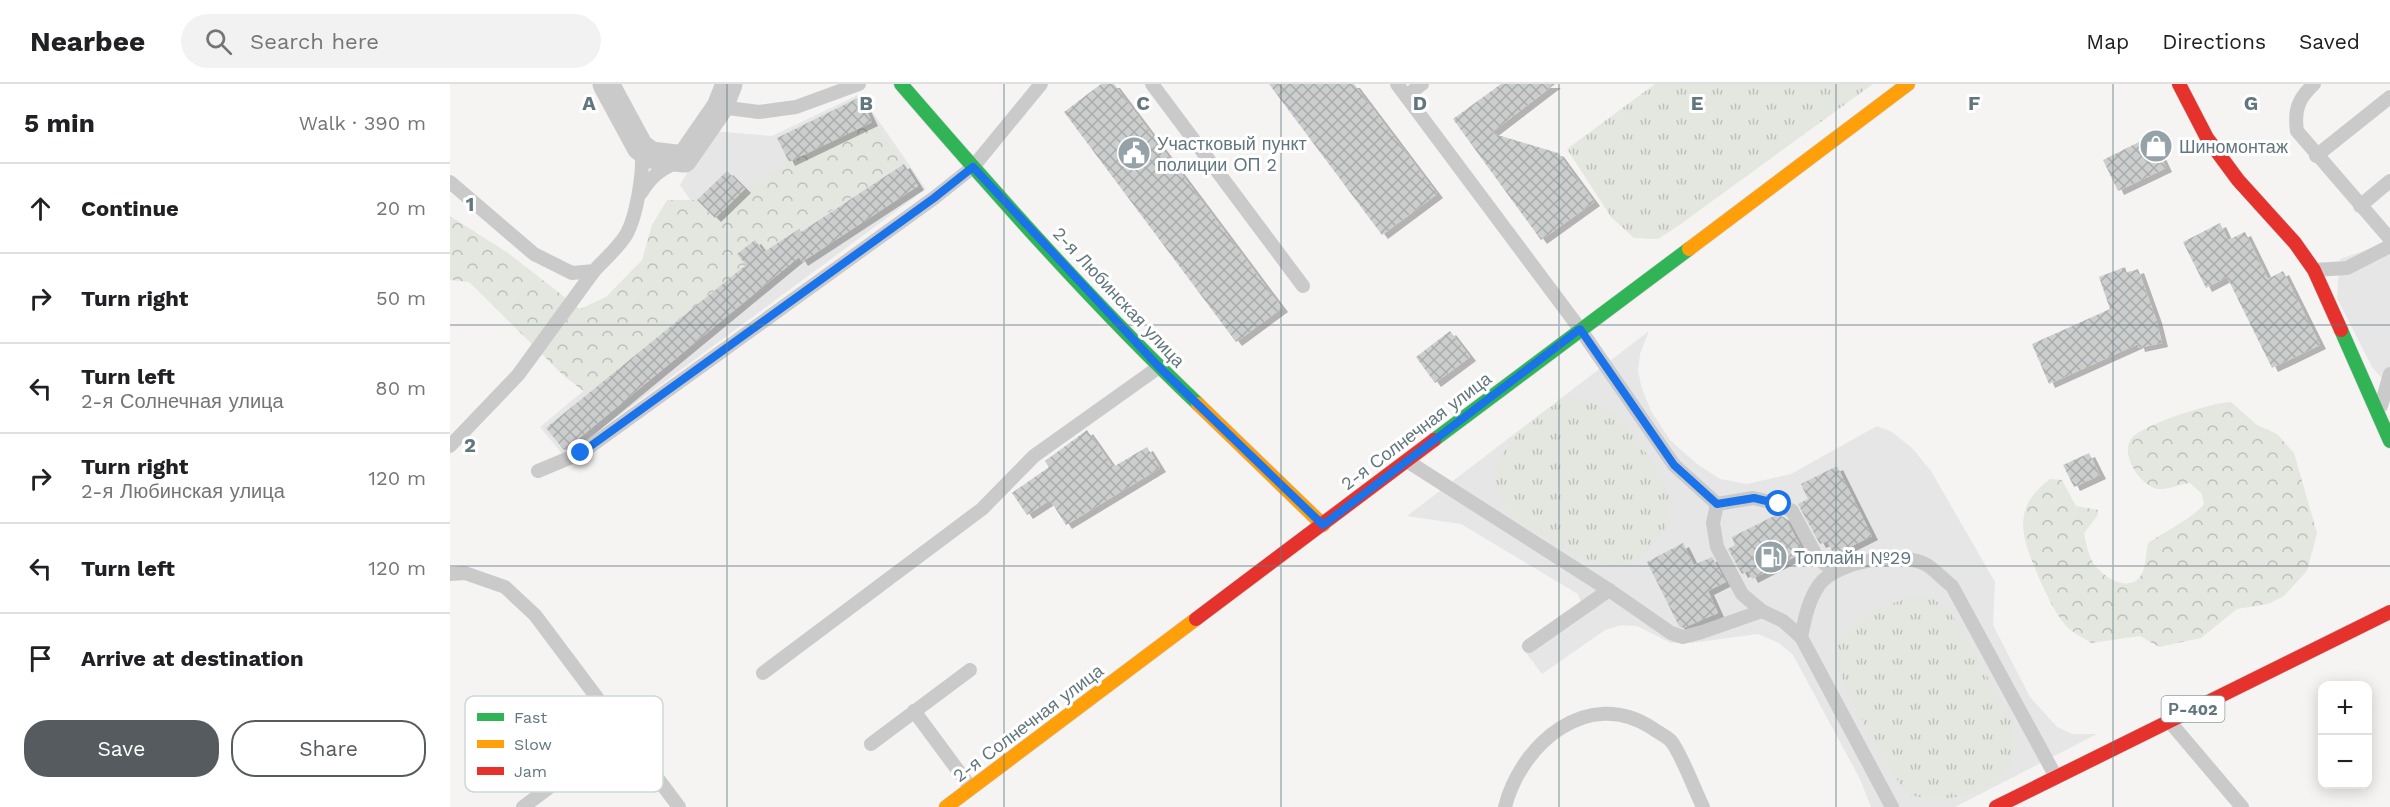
<!DOCTYPE html>
<meta charset="utf-8">
<style>
body{margin:0;font-family:"Work Sans",sans-serif;background:#f2f2f2;color:#202124}
.controls{position:absolute;right:18px;bottom:18px;display:grid;overflow:hidden;border-radius:12px;box-shadow:0 3px 15px #0003}
.controls button{width:54px;height:54px;display:grid;place-items:center;padding:0;border:0;border-bottom:2px solid #e0e0e0;background:#fff;color:#202124;font:30px sans-serif}
.stop{position:absolute;width:18px;height:18px;margin:-14px;border:4px solid #1a73e8;border-radius:50%;background:#fff}
.stop.end{background:#1a73e8;border-color:#fff;box-shadow:0 2px 6px #0008}
.list{margin:0;padding:0;list-style:none}
h2{display:flex;justify-content:space-between;align-items:center;height:78px;margin:0;padding:0 24px;font-size:26px}
h2 small{font-size:20px;font-weight:400;color:#757577}
.list li{display:grid;grid-template-columns:39px 1fr auto;gap:18px;align-items:center;box-sizing:border-box;height:90px;padding:0 24px;border-top:2px solid #e0e0e0}
.list b{display:block;font-size:22px;white-space:nowrap}
.list p{margin:0;font-size:20px;white-space:nowrap;color:#757577}
.list em{font-size:20px;font-style:normal;color:#757577}
.actions{display:flex;gap:12px;padding:18px 24px}
.actions a{flex:1;padding:14px 0;border:2px solid #555b5f;border-radius:24px;text-align:center;font-size:21px;color:#555b5f}
.actions .main{background:#555b5f;color:#fff}
.icon{flex:none;width:33px;height:33px;fill:none;stroke:currentColor;stroke-width:2;stroke-linecap:round;stroke-linejoin:round}
.map{position:relative;flex:none;width:1940px;height:723px;overflow:hidden}
header{display:flex;align-items:center;gap:36px;box-sizing:border-box;height:84px;padding:0 30px;background:#fff;border-bottom:2px solid #e0e0e0}
header strong{font-size:28px}
nav{display:flex;gap:33px;margin-inline-start:auto;font-size:21px}
.search{width:420px;height:54px;background:#f2f2f2;display:flex;align-items:center;gap:15px;box-sizing:border-box;padding:0 21px;border-radius:33px;color:#757577;font-size:22px}
main{display:flex}
aside{flex:1;background:#fff}
.map>svg:first-child{display:block}
.built{fill:#e5e6e5}
.grass{fill:url(#grass-tufts)}
.forest{fill:url(#forest-crowns)}
.building{fill:url(#building-cross-hatch);filter:url(#shadow)}
.lines{fill:none;stroke-linecap:round;stroke-linejoin:round}
.fast-casing{stroke:#d1d2d3;stroke-width:15}
.slow-casing{stroke:#d1d2d3;stroke-width:15}
.jam-casing{stroke:#d1d2d3;stroke-width:15}
.lane{stroke:#cacacb;stroke-width:14}
.street{stroke:#cacacb;stroke-width:27}
.fast{stroke:#30b455;stroke-width:14}
.slow{stroke:#ff9f0a;stroke-width:14}
.jam{stroke:#e5322d;stroke-width:14}
.route{stroke:#1a73e8;stroke-width:8}
.grid{fill:none;stroke:#61767e;stroke-width:1.5;stroke-opacity:0.55}
.labels{text-anchor:middle;dominant-baseline:central;stroke-width:6;stroke-linejoin:round;paint-order:stroke}
.shield{fill:#fff;stroke:#909fa5;stroke-width:1.5}
.shield-label{font-size:16px;font-weight:bold;fill:#61767e}
.poi-label{font-size:18px;fill:#61767e;stroke:#fff;text-anchor:start}
.street-label{font-size:18px;fill:#61767e;stroke:#fff}
.key{fill:#fff;stroke:#d0d6d8;stroke-width:1.5}
.key-label{font-size:16px;fill:#61767e}
.grid-label{font-size:20px;text-anchor:middle;font-weight:bold;fill:#61767e;stroke:#fff;stroke-width:6;stroke-linejoin:round;paint-order:stroke}
</style>
<header>
<strong>Nearbee</strong>
<div class="search"><svg class="icon" aria-label="search" viewBox="0 0 24 24"><circle cx="10" cy="10" r="6"/><path d="M15 15l6 6"/></svg>Search here</div>
<nav><a>Map</a><a>Directions</a><a>Saved</a></nav>
</header>
<main>
<aside>
<h2>5 min<small>Walk · 390 m</small></h2>
<ul class="list">
<li><svg class="icon" aria-label="ahead" viewBox="0 0 24 24"><path d="M12 20V5M6 11l6-6 6 6"/></svg><div><b>Continue</b></div><em>20 m</em></li>
<li><svg class="icon" aria-label="right" viewBox="0 0 24 24"><path d="M7 20v-9h11M14 6l5 5-5 5"/></svg><div><b>Turn right</b></div><em>50 m</em></li>
<li><svg class="icon" aria-label="left" viewBox="0 0 24 24"><path d="M17 20v-9H6M10 6l-5 5 5 5"/></svg><div><b>Turn left</b><p>2-я Солнечная улица</p></div><em>80 m</em></li>
<li><svg class="icon" aria-label="right" viewBox="0 0 24 24"><path d="M7 20v-9h11M14 6l5 5-5 5"/></svg><div><b>Turn right</b><p>2-я Любинская улица</p></div><em>120 m</em></li>
<li><svg class="icon" aria-label="left" viewBox="0 0 24 24"><path d="M17 20v-9H6M10 6l-5 5 5 5"/></svg><div><b>Turn left</b></div><em>120 m</em></li>
<li><svg class="icon" aria-label="arrive" viewBox="0 0 24 24"><path d="M6 21V4h12l-3 4 3 4H6"/></svg><div><b>Arrive at destination</b></div></li>
</ul>
<div class="actions"><a class="main">Save</a><a>Share</a></div>
</aside>
<div class="map">
<svg width="1940" height="723" viewBox="0 0 1940 723">
<defs>
<pattern id="grass-tufts" width="24" height="20" patternUnits="userSpaceOnUse" patternTransform="scale(1.5)"><rect width="24" height="20" fill="#e4e6e0"/><path d="M3 7l-1-3M5 7V3M7 7l1-3M15 17l-1-3M17 17v-4M19 17l1-3" fill="none" stroke="#bcbfbb"/></pattern>
<pattern id="forest-crowns" width="20" height="18" patternUnits="userSpaceOnUse" patternTransform="scale(1.5)"><rect width="20" height="18" fill="#e4e6e0"/><path d="M2 6a3 3 0 1 1 6 0M12 15a3 3 0 1 1 6 0" fill="none" stroke="#bcbfbb"/></pattern>
<pattern id="building-cross-hatch" width="8" height="8" patternUnits="userSpaceOnUse" patternTransform="scale(1.5)"><rect width="8" height="8" fill="#cccece"/><path d="M0 0l8 8M0 8l8-8" fill="none" stroke="#a9acac"/></pattern>
<filter id="shadow"><feDropShadow dx="6" dy="4" stdDeviation="0" flood-color="#0004"/></filter>
</defs>
<rect width="100%" height="100%" fill="#f5f4f3"/>
<g class="built">
<path d="M 410,10 L 476,105 L 114,372 L 90,343 L 285,181 L 230,101 L 262,47 L 322,52 Z"/>
<path d="M 1940,153 L 1940,303 L 1922,283 L 1887,214 L 1890,175 L 1928,162 Z"/>
<path d="M 1199,247 L 1190,270 L 1188,287 L 1192,305 L 1201,327 L 1220,356 L 1247,380 L 1270,395 L 1297,400 L 1341,390 L 1427,342 L 1442,348 L 1462,364 L 1481,387 L 1545,498 L 1543,541 L 1580,613 L 1607,643 L 1622,650 L 1647,650 L 1505,723 L 1421,723 L 1410,695 L 1343,571 L 1329,559 L 1308,550 L 1241,559 L 1221,559 L 1187,542 L 1171,541 L 1155,546 L 1092,590 L 1071,562 L 1127,523 L 1131,518 L 1128,510 L 1011,440 L 957,432 Z"/>
</g>
<g class="grass">
<path d="M 1205,0 L 1423,0 L 1228,142 L 1208,155 L 1184,154 L 1161,133 L 1117,65 Z"/>
<path d="M 1126,314 C 1139,318 1154,321 1164,330 C 1175,339 1184,353 1193,365 C 1221,404 1238,434 1193,470 C 1160,497 1121,468 1093,451 C 1083,445 1070,439 1062,431 C 1033,401 1046,366 1076,343 C 1092,330 1105,316 1126,314 Z"/>
<path d="M 1475,512 C 1504,521 1512,549 1526,573 C 1538,596 1561,625 1564,651 C 1570,705 1504,723 1460,711 C 1443,698 1394,604 1386,580 C 1379,539 1442,515 1475,512 Z"/>
</g>
<g class="forest">
<path d="M 422,38 L 454,80 L 296,181 L 137,310 L 113,291 L 19,198 L 0,196 L 0,132 L 58,169 L 130,225 L 156,213 L 192,176 L 202,141 L 217,116 L 247,116 L 265,134 L 295,105 L 339,78 Z"/>
<path d="M 1781,318 L 1807,341 L 1827,350 L 1844,369 L 1867,449 L 1857,487 L 1834,512 L 1818,520 L 1787,525 L 1751,554 L 1709,563 L 1690,552 L 1641,559 C 1634,554 1623,549 1617,543 C 1606,531 1596,510 1589,494 C 1572,454 1560,425 1600,395 L 1612,396 L 1626,422 L 1648,426 L 1648,431 L 1634,449 C 1636,458 1638,469 1642,477 C 1651,493 1683,513 1693,487 C 1696,479 1696,468 1698,459 C 1714,448 1743,434 1754,420 L 1752,410 L 1740,399 C 1730,400 1717,406 1708,405 C 1689,402 1666,365 1685,351 C 1702,338 1760,319 1781,318 Z"/>
</g>
<g class="building">
<path d="M 651,0 L 664,0 L 832,224 L 786,258 L 614,28 Z"/>
<path d="M 819,0 L 904,0 L 987,110 L 932,151 Z"/>
<path d="M 1051,0 L 1105,0 L 1041,49 L 1108,69 L 1144,118 L 1091,156 L 1003,35 Z"/>
<path d="M 410,13 L 422,38 L 339,78 L 327,54 Z"/>
<path d="M 1701,52 L 1716,84 L 1668,107 L 1653,76 Z"/>
<path d="M 454,80 L 468,102 L 352,178 L 349,173 L 116,365 L 114,366 L 96,344 L 296,181 L 287,170 L 305,156 L 314,168 L 349,145 L 351,148 Z"/>
<path d="M 277,87 L 295,105 L 265,134 L 247,116 Z"/>
<path d="M 1770,139 L 1778,156 L 1795,148 L 1818,195 L 1833,187 L 1870,261 L 1822,284 L 1777,193 L 1756,204 L 1733,158 Z"/>
<path d="M 1675,183 L 1677,189 L 1688,185 L 1706,235 L 1712,259 L 1689,264 L 1688,260 L 1599,300 L 1582,260 L 1660,225 L 1649,193 Z"/>
<path d="M 1000,247 L 1020,273 L 985,299 L 966,273 Z"/>
<path d="M 637,346 L 663,383 L 697,363 L 710,384 L 616,441 L 600,416 L 577,431 L 562,409 L 599,383 L 595,377 Z"/>
<path d="M 1639,369 L 1650,391 L 1624,403 L 1613,381 Z"/>
<path d="M 1387,382 L 1422,452 L 1384,471 L 1377,457 L 1370,460 L 1348,420 L 1358,415 L 1351,400 Z"/>
<path d="M 1328,430 L 1335,434 L 1354,468 L 1302,495 L 1298,487 L 1292,490 L 1278,465 L 1285,461 L 1282,453 Z"/>
<path d="M 1233,459 L 1244,481 L 1262,473 L 1276,498 L 1258,507 L 1268,529 L 1233,544 L 1229,542 L 1197,478 Z"/>
</g>
<g class="lines">
<g class="fast-casing">
<g id="fast">
<path d="M 451,0 C 546,110 643,220 748,320"/>
<path d="M 1891,246 L 1940,357"/>
<path d="M 984,356 L 1239,165"/>
</g>
</g>
<g class="slow-casing">
<g id="slow">
<path d="M 1239,165 L 1458,0"/>
<path d="M 748,320 L 873,441"/>
<path d="M 496,723 L 746,535"/>
</g>
</g>
<g class="jam-casing">
<g id="jam">
<path d="M 1729,0 L 1757,54 L 1788,96 L 1845,159 L 1864,186 L 1891,246"/>
<path d="M 746,535 L 984,356"/>
<path d="M 1546,723 L 1940,528"/>
</g>
</g>
<g class="lane">
<path d="M 702,0 L 853,202"/>
<path d="M 947,0 L 1130,245 L 1224,381 L 1267,420"/>
<path d="M 1864,0 C 1848,15 1844,26 1847,47 L 1940,155"/>
<path d="M 956,12 L 972,0"/>
<path d="M 270,23 L 309,28 L 346,23 L 409,0"/>
<path d="M 1866,72 L 1940,13"/>
<path d="M 0,98 L 84,170 L 122,189 L 144,187 C 154,176 168,164 176,151 C 186,134 196,82 190,63"/>
<path d="M 191,109 C 200,94 209,86 225,79"/>
<path d="M 1910,122 L 1940,97"/>
<path d="M 1864,186 L 1897,184 L 1940,162"/>
<path d="M 1931,322 L 1940,290"/>
<path d="M 0,362 L 68,291 L 144,187"/>
<path d="M 957,377 L 1159,506 L 1221,549 L 1233,553 L 1252,548 L 1312,527"/>
<path d="M 88,387 L 131,369 L 484,114 L 523,83 L 591,0"/>
<path d="M 1267,420 L 1263,439 L 1267,463 L 1292,510 L 1312,527 L 1333,537 L 1351,553 L 1442,723"/>
<path d="M 1267,420 L 1303,414 L 1329,420 L 1342,427 L 1368,475 L 1385,487"/>
<path d="M 0,490 L 15,489 L 55,503 L 85,531 L 229,723"/>
<path d="M 1351,553 C 1355,534 1358,517 1369,501 C 1386,477 1452,466 1477,481 C 1486,487 1494,496 1502,502 L 1606,693"/>
<path d="M 1079,562 L 1159,506"/>
<path d="M 313,589 L 532,425 L 584,372 L 709,283"/>
<path d="M 464,627 L 521,704"/>
<path d="M 1719,637 L 1792,723"/>
<path d="M 421,660 L 520,586"/>
<path d="M 73,723 L 173,648"/>
<path d="M 1055,723 C 1071,660 1138,602 1202,644 C 1207,648 1216,652 1221,657 C 1231,669 1245,707 1253,723"/>
</g>
<path class="street" d="M 156,0 L 190,63 L 201,71 L 234,75 L 270,23 L 279,0"/>
<use href="#fast" class="fast"/>
<use href="#slow" class="slow"/>
<use href="#jam" class="jam"/>
</g>
<g class="lines">
<path class="route" d="M 131,369 L 484,114 L 523,83 L 709,283 L 873,441 L 1130,245 L 1224,381 L 1267,420 L 1304,414 L 1329,420"/>
</g>
<path class="grid" d="M 277,0 L 277,723M 554,0 L 554,723M 831,0 L 831,723M 1109,0 L 1109,723M 1386,0 L 1386,723M 1663,0 L 1663,723M 0,241 L 1940,241M 0,482 L 1940,482"/>
<defs>
<g id="shop-disc" transform="scale(1.725)"><circle r="9.5" fill="#95a2a7" stroke="#fff"/><path d="M-5-2.5h2.3a2.7 3.5 0 0 1 5.4 0H5L5.5 6h-11ZM-1.5-2.5h3a1.5 2.3 0 0 0-3 0Z" fill="#fff"/></g>
<g id="civic-disc" transform="scale(1.725)"><circle r="9.5" fill="#95a2a7" stroke="#fff"/><path d="M-.6-6.5H3V-4.5H.6V-3L4-1V1h2V6H-6V1h2V-1L-.6-3ZM-1.2 2.5V6h2.4V2.5Z" fill="#fff"/></g>
<g id="fuel-disc" transform="scale(1.725)"><circle r="9.5" fill="#95a2a7" stroke="#fff"/><path d="M-5.5-6h7V0h2V4h1.3V-2.5L3-4.5l.8-.8L6-3V5H2.5V1h-1V6h-7ZM-4.2-4.7v3.2H.2V-4.7Z" fill="#fff"/></g>
</defs>
<g fill-rule="evenodd">
<use href="#shop-disc" x="1706" y="62"/>
<use href="#civic-disc" x="684" y="69"/>
<use href="#fuel-disc" x="1321" y="473"/>
</g>
<g class="labels">
<rect class="shield" x="1711.5" y="612" width="63" height="26" rx="4.5"/>
<g class="shield-label">
<text x="1743" y="625">Р-402</text>
</g>
<g class="poi-label">
<text x="707" y="59">Участковый пункт<tspan x="707" dy="21">полиции ОП 2</tspan></text>
<text x="1729" y="62">Шиномонтаж</text>
<text x="1344" y="473">Топлайн №29</text>
</g>
<g class="street-label">
<text transform="translate(669 213) rotate(47)">2-я Любинская улица</text>
<text transform="translate(966 347) rotate(-37)">2-я Солнечная улица</text>
<text transform="translate(578 639) rotate(-37)">2-я Солнечная улица</text>
</g>
</g>
<rect x="15" y="612" width="198" height="96" rx="9" class="key"/>
<rect x="27" y="629" width="27" height="8" fill="#30b455"/>
<rect x="27" y="656" width="27" height="8" fill="#ff9f0a"/>
<rect x="27" y="683" width="27" height="8" fill="#e5322d"/>
<g class="key-label">
<text x="64" y="639">Fast</text>
<text x="64" y="666">Slow</text>
<text x="64" y="693">Jam</text>
</g>
<g class="grid-label">
<text x="139" y="26">A</text>
<text x="416" y="26">B</text>
<text x="693" y="26">C</text>
<text x="970" y="26">D</text>
<text x="1247" y="26">E</text>
<text x="1524" y="26">F</text>
<text x="1801" y="26">G</text>
<text x="20" y="127">1</text>
<text x="20" y="368">2</text>
</g>
</svg>
<div class="controls">
<button>+</button>
<button>−</button>
</div>
<div class="stop" style="left:1329px;top:420px"></div>
<div class="stop end" style="left:131px;top:369px"></div>
</div>
</main>
